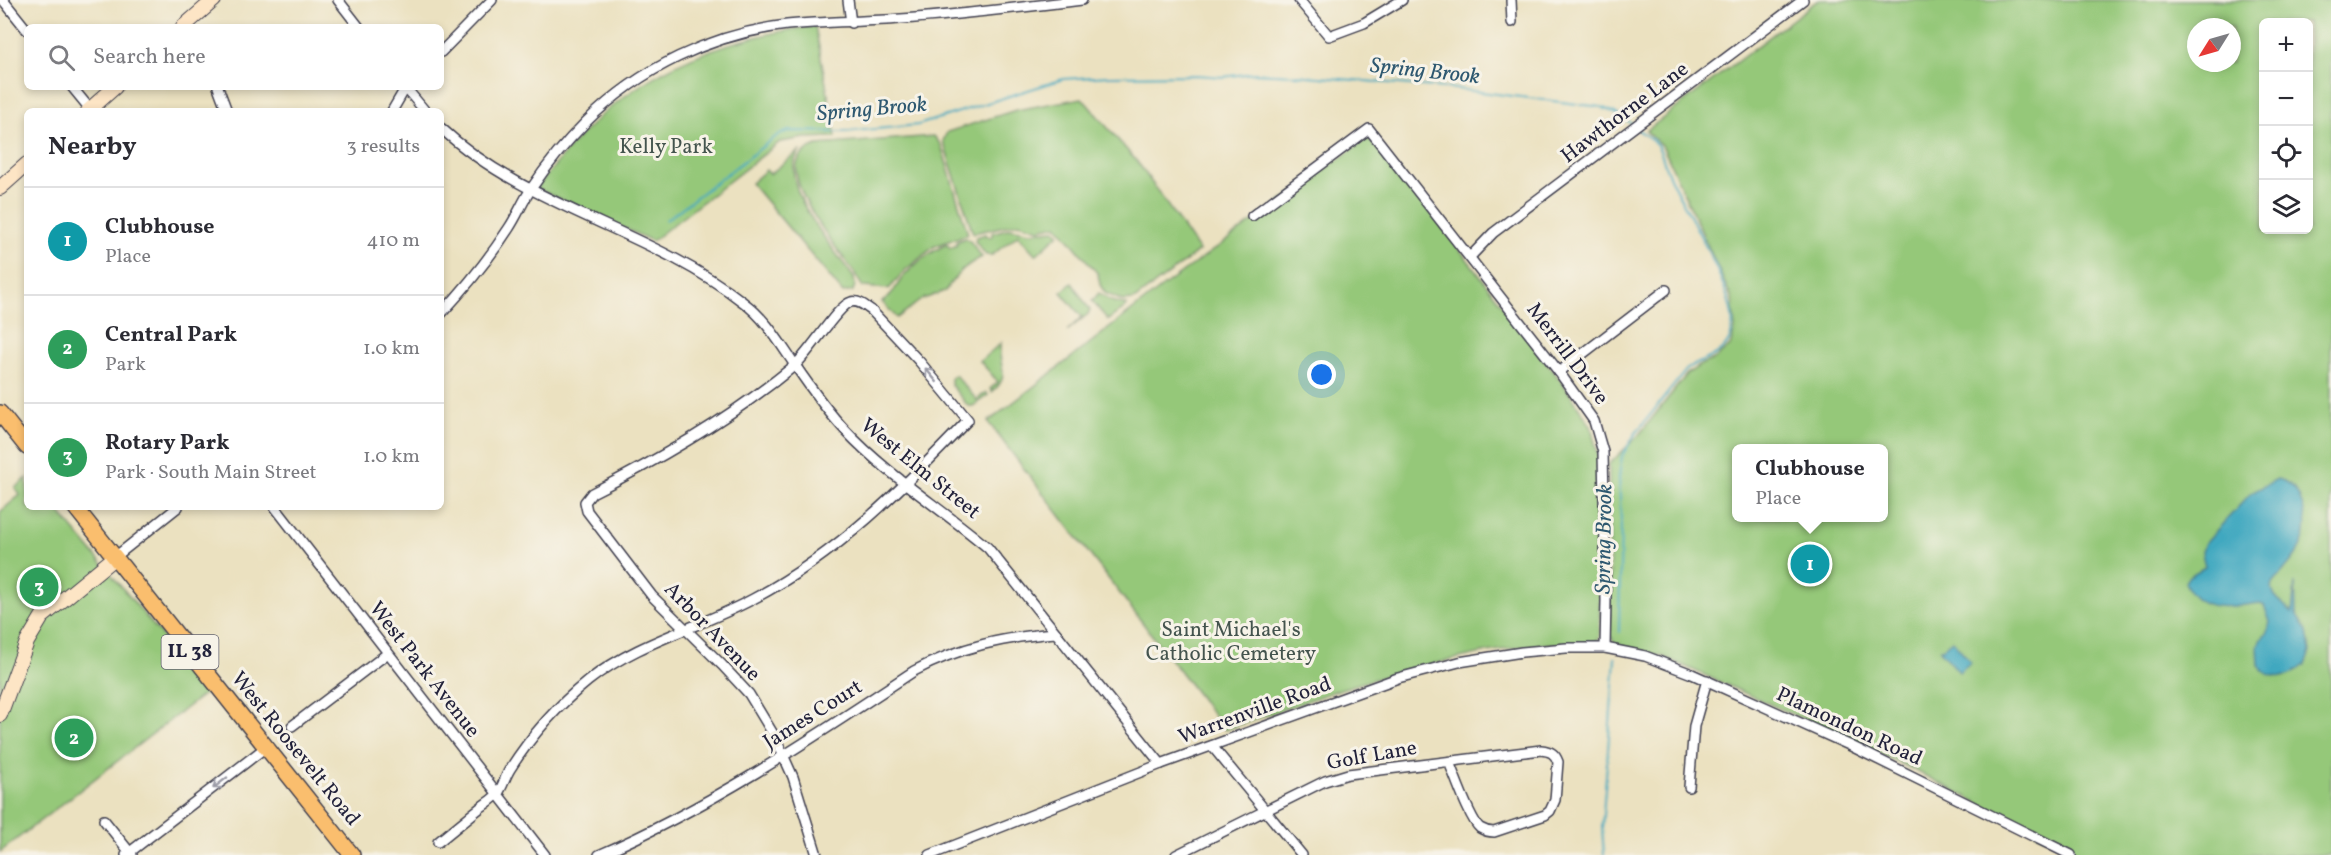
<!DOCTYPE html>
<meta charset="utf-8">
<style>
body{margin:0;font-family:Vollkorn,serif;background:#f2f2f3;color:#2b2b33}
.controls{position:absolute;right:18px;top:18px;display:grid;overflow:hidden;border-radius:9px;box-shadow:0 3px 9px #0003}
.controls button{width:54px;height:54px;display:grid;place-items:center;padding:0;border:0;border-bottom:2px solid #e1e1e2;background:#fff;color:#2b2b33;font:30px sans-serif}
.compass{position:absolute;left:2187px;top:18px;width:54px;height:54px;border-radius:50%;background:#fff;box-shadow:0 3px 9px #0003;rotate:233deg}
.you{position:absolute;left:1322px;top:375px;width:21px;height:21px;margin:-15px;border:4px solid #fff;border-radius:50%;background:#1a73e8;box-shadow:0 0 0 9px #1a73e833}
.badge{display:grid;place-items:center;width:39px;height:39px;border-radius:50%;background:#1a73e8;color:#fff;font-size:20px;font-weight:700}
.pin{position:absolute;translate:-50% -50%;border:3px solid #fff;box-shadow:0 2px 6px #0006}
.popup{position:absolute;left:1732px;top:444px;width:156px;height:78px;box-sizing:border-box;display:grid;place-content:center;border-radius:9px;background:#fff;filter:drop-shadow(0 2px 4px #0005);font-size:20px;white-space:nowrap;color:#7c7c81}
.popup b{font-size:22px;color:#2b2b33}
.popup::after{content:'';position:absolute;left:50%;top:100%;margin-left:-12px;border:12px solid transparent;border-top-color:#fff}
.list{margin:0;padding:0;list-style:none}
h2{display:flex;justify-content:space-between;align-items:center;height:78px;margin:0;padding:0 24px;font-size:26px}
h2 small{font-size:20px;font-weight:400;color:#7c7c81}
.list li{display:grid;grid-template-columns:39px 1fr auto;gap:18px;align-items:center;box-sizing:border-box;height:108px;padding:0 24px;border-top:2px solid #e1e1e2}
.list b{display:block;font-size:22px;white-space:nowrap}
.list p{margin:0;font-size:20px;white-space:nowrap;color:#7c7c81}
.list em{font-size:20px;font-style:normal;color:#7c7c81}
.icon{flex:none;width:33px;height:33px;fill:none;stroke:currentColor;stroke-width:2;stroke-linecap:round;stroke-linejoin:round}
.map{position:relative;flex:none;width:2331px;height:855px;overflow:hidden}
.search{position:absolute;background:#fff;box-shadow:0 3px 9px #0003;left:24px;top:24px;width:420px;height:66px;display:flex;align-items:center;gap:15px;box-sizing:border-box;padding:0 21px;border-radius:9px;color:#7c7c81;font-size:22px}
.panel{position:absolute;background:#fff;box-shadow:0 3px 9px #0003;left:24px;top:108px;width:420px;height:402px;border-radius:9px}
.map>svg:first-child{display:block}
.green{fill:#95c879;stroke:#5c755a;stroke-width:1.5;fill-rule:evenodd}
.water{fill:#40a8c0;stroke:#31657e;stroke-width:1.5}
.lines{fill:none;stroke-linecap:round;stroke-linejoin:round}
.stream{stroke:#40a8c0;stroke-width:2}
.street-casing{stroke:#403f4f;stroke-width:12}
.secondary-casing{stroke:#403f4f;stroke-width:16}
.primary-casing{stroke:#403f4f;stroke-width:18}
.street{stroke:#fff;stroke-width:9}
.secondary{stroke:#fde5c5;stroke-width:14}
.primary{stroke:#fabe6e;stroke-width:15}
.oneway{stroke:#9c9ca7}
.labels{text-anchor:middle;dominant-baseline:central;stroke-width:6;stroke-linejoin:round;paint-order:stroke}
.shield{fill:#f7f3e8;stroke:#62616f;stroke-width:1.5}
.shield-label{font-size:20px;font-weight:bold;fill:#22223b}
.street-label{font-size:21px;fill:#22223b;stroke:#f7f3e8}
.park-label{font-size:21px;fill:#44544e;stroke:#f7f3e8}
.water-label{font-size:22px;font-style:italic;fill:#2e5870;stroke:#f7f3e8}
</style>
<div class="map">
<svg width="2331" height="855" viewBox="0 0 2331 855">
<rect width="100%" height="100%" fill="#f7f3e8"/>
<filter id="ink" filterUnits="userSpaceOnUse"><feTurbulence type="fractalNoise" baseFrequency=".0167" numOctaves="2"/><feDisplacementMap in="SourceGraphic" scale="12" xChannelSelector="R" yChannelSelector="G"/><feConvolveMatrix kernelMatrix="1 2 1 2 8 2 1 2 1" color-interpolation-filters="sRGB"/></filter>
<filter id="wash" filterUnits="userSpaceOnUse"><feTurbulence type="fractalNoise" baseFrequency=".008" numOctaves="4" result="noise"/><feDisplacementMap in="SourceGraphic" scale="24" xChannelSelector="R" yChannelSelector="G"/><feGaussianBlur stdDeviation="1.35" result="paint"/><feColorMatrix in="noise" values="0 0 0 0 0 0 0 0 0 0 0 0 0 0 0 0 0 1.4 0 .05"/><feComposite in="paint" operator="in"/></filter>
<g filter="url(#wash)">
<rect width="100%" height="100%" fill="#ebe1c0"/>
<g class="green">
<path d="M 1818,0 L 2331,0 L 2331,855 L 2081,855 L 1900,763 L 1794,715 L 1664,657 L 1620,646 L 1614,643 L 1610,633 L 1609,464 L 1638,436 L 1687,374 L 1702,364 L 1714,359 L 1730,346 L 1735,329 L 1732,299 L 1663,147 L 1646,131 ZM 2264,22 L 2308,22 L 2308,230 L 2264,230 ZM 2196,27 L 2232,27 L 2232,63 L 2196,63 ZM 1736,448 L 1884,448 L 1884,518 L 1736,518 Z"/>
<path d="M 815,26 L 836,137 L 805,138 L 780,142 L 652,241 L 536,188 C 553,169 568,147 587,129 C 652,64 726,38 815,26 Z"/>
<path d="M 1082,98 L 1139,164 L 1199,251 L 1134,300 L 1123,301 L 1105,293 L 1100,285 L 1098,274 L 1057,225 L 1039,229 L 1019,223 L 973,233 L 943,141 L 947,132 L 1016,110 Z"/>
<path d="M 934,136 L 941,145 L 968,234 L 935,246 L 904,271 L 889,289 L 863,287 C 859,282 857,276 853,271 C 838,250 789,190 797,163 C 800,154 809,148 817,145 Z"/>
<path d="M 1368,138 L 1403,176 L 1564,385 L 1591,426 L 1599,460 L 1600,636 L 1598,640 L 1589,644 L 1543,644 L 1487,652 L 1409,669 L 1341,689 L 1225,730 L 988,422 L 1161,288 Z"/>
<path d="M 800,150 C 774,185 835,249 854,278 L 855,285 L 853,291 L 843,293 L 751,183 L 766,170 L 770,174 Z"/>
<path d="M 1010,228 L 1030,232 L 1055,230 L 1059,234 L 1036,255 L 1018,235 L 992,255 L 986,255 L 975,241 L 976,237 L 986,234 L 988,237 L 993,236 L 992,233 Z"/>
<path d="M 965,238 L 970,241 L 982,257 C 965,265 956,275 945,291 L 921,300 L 897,318 L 882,302 C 893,296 896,285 904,276 C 915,263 931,252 947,244 L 950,248 L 957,245 L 956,242 Z"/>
<path d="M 1072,283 L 1090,310 L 1088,314 L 1067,331 L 1082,317 L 1061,292 Z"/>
<path d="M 1099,293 L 1111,301 L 1127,305 L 1127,306 L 1108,320 L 1092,301 Z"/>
<path d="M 1001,343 C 995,363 1014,375 992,392 L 990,389 L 998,382 L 980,361 Z"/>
<path d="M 955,375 L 977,400 L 986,392 L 988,395 L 973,406 L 968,406 L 951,385 L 951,378 Z"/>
<path d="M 27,478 L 27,507 L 55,507 L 208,691 L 0,852 L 0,512 L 20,495 L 15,488 Z"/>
</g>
<g class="water">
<path d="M 2277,479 C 2289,481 2296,488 2300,499 C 2316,538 2296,556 2273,583 L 2272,590 L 2275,596 L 2292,613 L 2295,583 L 2296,614 L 2307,632 L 2310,652 L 2305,665 L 2290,675 L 2281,677 L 2269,675 L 2263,671 L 2259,665 L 2258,645 L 2267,632 L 2270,622 L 2264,605 L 2260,603 C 2233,607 2197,614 2185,582 L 2189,576 L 2205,567 L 2202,552 L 2205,543 L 2251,493 Z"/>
<path d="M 1952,640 L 1971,662 L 1959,672 L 1940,650 Z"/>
</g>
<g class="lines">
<g class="stream">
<path d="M 666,220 L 778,135 L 789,131 L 844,132 L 918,125 L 1063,79 L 1109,76 L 1196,75 L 1223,77 L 1253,73 L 1296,75 L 1457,89 L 1601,107 L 1615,113 L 1632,124"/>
<path d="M 1619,632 L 1621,522 L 1619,477 L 1622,456 L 1635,434 L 1686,370 C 1702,358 1725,357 1731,335 C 1743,301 1684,209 1669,175 C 1664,166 1663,154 1657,145 C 1652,138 1642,134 1636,128"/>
<path d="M 1604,855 L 1602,828 L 1615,658"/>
</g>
</g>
</g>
<g filter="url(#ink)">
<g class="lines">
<g class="street-casing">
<g id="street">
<path d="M 3,0 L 27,30"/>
<path d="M 338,0 L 359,27"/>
<path d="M 848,0 L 851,23"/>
<path d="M 1299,0 L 1329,36 L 1364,23 L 1402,0"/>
<path d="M 1511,0 L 1512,22"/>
<path d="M 441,52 L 492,0"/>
<path d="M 72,87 L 90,109"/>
<path d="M 218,87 L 227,111"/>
<path d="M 405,87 L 425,111"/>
<path d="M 392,111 L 406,87"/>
<path d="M 441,128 C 527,208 651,230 743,302 C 766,319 779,342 795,365 C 810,387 826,410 845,430 C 887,475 941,508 988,548 L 1161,764"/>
<path d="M 1252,216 L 1369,129 L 1559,372 L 1594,421 L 1603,452 L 1606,600 L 1605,648"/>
<path d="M 1470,257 L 1493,233 L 1803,0"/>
<path d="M 441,314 C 466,287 489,259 509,228 C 517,216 523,201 531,189 C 547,165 566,142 586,122 C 640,68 712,34 787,25 C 825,21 863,22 901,19 C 961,15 1022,7 1082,0"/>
<path d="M 1559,372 L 1666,290"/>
<path d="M 275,507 L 545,855"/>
<path d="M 115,557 L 178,507"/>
<path d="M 292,726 L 388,653"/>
<path d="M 1212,746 L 1302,855"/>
<path d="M 1689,787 L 1694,726 L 1707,680"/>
<path d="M 104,820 L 132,855"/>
<path d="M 438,842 C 452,831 466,819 480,808 C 486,803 494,799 498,793 C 503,786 505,777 510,769 C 531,736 557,706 588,681 C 639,641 697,629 753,599 C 838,554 903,488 968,420 L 919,361 L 871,310 C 865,306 859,300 851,302 C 838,305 809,354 794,366 C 732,417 664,457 592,493 L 585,502 L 587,511 L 652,596 L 722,665 L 749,694 L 775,737 L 793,777 L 817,855"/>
<path d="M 126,855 L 266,747"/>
<path d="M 599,855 C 710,807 813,738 914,671 C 959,647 1005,637 1056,633"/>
<path d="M 930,855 L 1161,764 L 1398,678 L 1459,662 L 1522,652 L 1566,648 L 1605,648 L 1645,656 L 1692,674 L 1849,745 L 2071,855"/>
<path d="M 1176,855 L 1325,781 L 1348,774 L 1541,750 C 1550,751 1555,753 1558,762 L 1555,800 L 1550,811 L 1545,815 L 1494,832 C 1489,832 1485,831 1480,828 C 1470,820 1455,776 1449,762"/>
</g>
</g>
<g class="secondary-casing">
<g id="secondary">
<path d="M 183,27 L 214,0"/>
<path d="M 88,111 L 115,87"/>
<path d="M 0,188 L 27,164"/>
<path d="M 0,715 L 27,642 L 42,617 L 115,557"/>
</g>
</g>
<g class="primary-casing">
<g id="primary">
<path d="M 0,413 L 27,447"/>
<path d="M 75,507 L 352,855"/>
</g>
</g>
<use href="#street" class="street"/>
<use href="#secondary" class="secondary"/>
<use href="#primary" class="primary"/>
</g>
<defs><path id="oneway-shaft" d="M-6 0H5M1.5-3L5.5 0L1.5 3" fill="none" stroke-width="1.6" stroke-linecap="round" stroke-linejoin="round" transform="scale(1.5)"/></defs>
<g class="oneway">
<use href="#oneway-shaft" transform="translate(931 375) rotate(-130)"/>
<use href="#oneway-shaft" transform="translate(220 783) rotate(142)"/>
</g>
</g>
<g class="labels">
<rect class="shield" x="161.5" y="635" width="57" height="34" rx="4.5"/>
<g class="shield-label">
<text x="190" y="652">IL 38</text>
</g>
<g class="street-label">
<text transform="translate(1625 113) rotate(-37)">Hawthorne Lane</text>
<text transform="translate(1567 354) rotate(53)">Merrill Drive</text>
<text transform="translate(920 469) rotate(39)">West Elm Street</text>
<text transform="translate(712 632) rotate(46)">Arbor Avenue</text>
<text transform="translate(424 670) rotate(52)">West Park Avenue</text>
<text transform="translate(1255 711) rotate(-20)">Warrenville Road</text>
<text transform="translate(813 715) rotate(-32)">James Court</text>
<text transform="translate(1849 727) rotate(25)">Plamondon Road</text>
<text transform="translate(295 749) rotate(51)">West Roosevelt Road</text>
<text transform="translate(1372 756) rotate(-10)">Golf Lane</text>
</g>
<g class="park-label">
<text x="666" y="147">Kelly Park</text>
<text x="1231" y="630">Saint Michael's<tspan x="1231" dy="24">Catholic Cemetery</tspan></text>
</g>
<g class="water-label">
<text transform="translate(1425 72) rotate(6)">Spring Brook</text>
<text transform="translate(872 110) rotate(-5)">Spring Brook</text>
<text transform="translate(1605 539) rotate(-89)">Spring Brook</text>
</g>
</g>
</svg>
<div class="controls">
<button>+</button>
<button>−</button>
<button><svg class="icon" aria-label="locate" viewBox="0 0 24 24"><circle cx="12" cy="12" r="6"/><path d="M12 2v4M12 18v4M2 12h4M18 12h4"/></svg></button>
<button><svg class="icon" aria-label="layers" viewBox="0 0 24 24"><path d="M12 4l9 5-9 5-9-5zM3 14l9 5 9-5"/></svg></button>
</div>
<svg class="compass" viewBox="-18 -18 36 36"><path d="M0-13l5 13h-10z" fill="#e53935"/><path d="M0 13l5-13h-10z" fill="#7c7c81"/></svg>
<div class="you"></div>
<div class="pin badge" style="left:1810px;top:564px;background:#0f9aa8">1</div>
<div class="popup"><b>Clubhouse</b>Place</div>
<div class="pin badge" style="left:74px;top:738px;background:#2e9e5b">2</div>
<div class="pin badge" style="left:39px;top:587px;background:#2e9e5b">3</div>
<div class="search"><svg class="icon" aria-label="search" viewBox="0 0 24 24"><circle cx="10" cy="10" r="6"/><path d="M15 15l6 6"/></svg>Search here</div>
<section class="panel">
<h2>Nearby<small>3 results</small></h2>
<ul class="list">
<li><span class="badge" style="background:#0f9aa8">1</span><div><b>Clubhouse</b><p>Place</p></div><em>410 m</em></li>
<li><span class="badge" style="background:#2e9e5b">2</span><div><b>Central Park</b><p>Park</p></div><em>1.0 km</em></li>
<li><span class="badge" style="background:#2e9e5b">3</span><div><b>Rotary Park</b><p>Park · South Main Street</p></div><em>1.0 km</em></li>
</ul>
</section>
</div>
